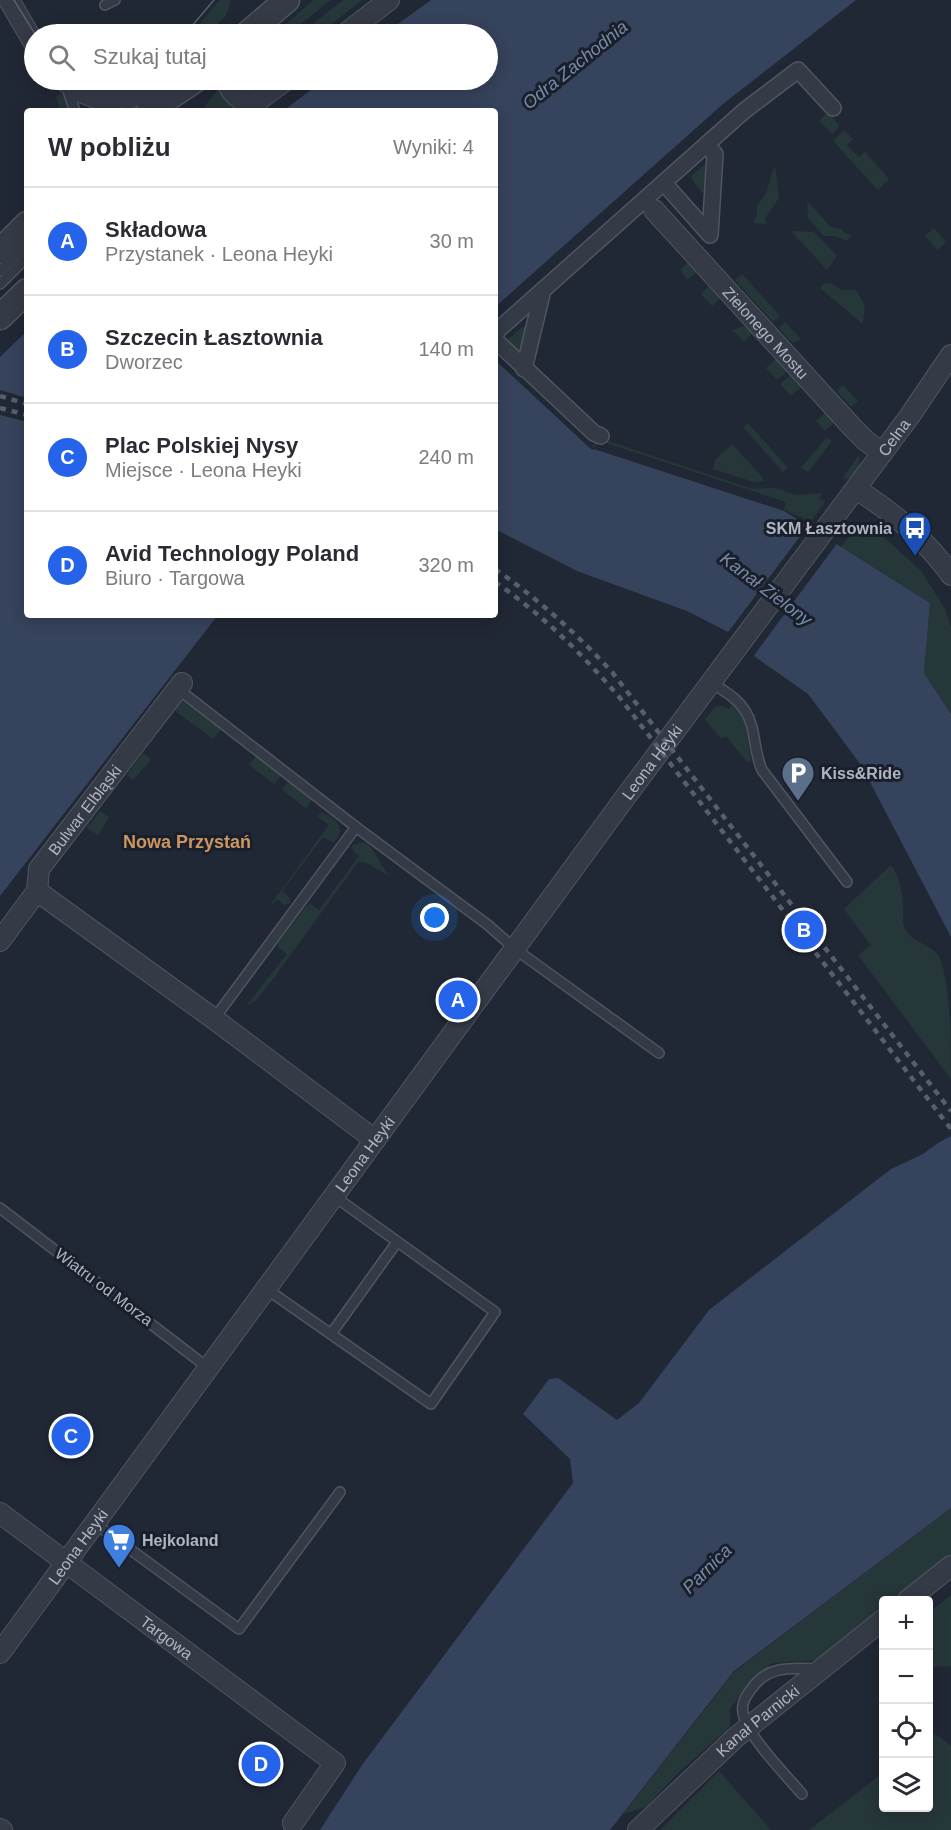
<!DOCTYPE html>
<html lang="pl">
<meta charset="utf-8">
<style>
body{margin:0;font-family:Helvetica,sans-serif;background:#f7f7f7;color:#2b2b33}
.controls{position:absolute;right:18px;bottom:18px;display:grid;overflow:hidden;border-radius:6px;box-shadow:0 3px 15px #0003}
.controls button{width:54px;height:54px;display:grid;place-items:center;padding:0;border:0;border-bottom:2px solid #e1e1e2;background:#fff;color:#2b2b33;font:30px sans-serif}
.you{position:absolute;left:435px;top:918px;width:21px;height:21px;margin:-15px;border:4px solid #fff;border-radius:50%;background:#1a73e8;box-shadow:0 0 0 9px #1a73e833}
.badge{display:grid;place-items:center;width:39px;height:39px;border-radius:50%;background:#2563eb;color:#fff;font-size:20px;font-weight:700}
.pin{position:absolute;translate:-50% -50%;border:3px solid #fff;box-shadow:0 2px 6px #0006}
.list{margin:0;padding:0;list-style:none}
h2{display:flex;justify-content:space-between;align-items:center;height:78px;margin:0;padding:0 24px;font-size:26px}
h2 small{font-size:20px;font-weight:400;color:#7c7c81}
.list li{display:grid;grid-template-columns:39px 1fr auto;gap:18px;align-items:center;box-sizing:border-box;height:108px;padding:0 24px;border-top:2px solid #e1e1e2}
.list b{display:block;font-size:22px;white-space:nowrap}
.list p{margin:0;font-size:20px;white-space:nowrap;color:#7c7c81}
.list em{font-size:20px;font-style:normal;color:#7c7c81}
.icon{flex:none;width:33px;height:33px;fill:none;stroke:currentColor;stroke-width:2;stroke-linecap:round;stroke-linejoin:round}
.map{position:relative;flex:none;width:951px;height:1830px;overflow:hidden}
.search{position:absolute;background:#fff;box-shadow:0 3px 15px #0003;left:24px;top:24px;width:474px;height:66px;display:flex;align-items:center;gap:15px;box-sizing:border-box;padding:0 21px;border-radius:33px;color:#7c7c81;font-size:22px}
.panel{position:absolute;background:#fff;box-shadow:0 3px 15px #0003;left:24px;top:108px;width:474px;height:510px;border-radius:6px}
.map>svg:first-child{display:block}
.green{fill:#263739}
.water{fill:#36435c}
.pier{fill:#212835}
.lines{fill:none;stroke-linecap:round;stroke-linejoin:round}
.service-casing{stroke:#4f5561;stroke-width:12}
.pedestrian-casing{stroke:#4f5561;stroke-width:18}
.minor-casing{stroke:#4f5561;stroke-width:22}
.tertiary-casing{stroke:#4f5561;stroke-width:27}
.service{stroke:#343b46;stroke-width:9}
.pedestrian{stroke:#343b46;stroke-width:15}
.minor{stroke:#343b46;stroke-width:20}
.tertiary{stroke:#343b46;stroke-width:24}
.tram{stroke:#575e6d;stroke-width:1.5}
.rail{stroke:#575e6d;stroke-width:4.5;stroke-dasharray:6 6;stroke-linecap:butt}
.labels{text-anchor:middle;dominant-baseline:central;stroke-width:6;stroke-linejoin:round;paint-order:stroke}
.street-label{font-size:16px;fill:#afb5c3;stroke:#1a202b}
.poi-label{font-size:16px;font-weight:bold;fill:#afb5c3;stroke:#1a202b;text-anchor:start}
.water-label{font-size:18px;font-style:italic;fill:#788aaa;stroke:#1a202b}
.neighbourhood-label{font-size:18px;font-weight:bold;fill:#cb9661;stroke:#1a202b}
</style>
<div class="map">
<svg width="951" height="1830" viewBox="0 0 951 1830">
<rect width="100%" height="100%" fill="#212835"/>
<g class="green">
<path d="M 220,0 L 231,0 L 226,16 L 206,34 L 191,34 Z"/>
<path d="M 314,0 L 330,0 L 289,34 L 274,34 Z"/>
<path d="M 343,0 L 362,0 L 319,34 L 300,34 Z"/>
<path d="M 219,88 L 234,106 L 233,109 L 201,111 Z"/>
<path d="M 60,94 L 65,95 L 71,111 L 61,111 L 56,97 Z"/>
<path d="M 828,112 L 840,126 L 832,134 L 819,121 Z"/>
<path d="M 844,130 L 853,139 L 847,145 L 859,157 L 865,152 L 889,179 L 878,190 L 833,141 Z"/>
<path d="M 704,165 L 709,168 L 709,192 L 701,192 L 692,179 L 692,175 Z"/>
<path d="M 775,166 L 779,198 L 765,218 L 766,224 L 754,223 L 753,222 L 757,216 L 757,205 C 769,194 768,180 775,166 Z"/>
<path d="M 807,201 L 831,227 L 838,229 L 840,228 L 846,234 L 852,235 L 847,241 L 835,236 L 824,236 L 808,218 Z"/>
<path d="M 934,228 L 946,242 L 938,250 L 925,236 Z"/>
<path d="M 791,231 L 814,232 L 837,256 L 827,270 Z"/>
<path d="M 690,260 L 699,270 L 688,280 L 680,270 Z"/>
<path d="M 742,274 L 780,316 L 773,322 L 735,280 Z"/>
<path d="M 712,283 L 723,295 L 712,306 L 701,294 Z"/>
<path d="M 831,283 L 841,290 L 856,290 L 865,305 L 863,324 L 820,288 L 823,284 Z"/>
<path d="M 785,322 L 801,339 L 792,343 L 779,328 Z"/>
<path d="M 526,324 L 529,326 L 522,353 L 518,353 L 506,341 Z"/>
<path d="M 744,326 L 755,331 L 744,342 L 733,330 Z"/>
<path d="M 779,356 L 790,369 L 777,380 L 766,368 Z"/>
<path d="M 794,373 L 804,385 L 791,396 L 780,384 Z"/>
<path d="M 843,385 L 858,401 L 851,407 L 837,391 Z"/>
<path d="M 828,410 L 837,420 L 825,431 L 816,421 Z"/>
<path d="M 748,423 L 788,468 L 783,472 L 743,427 Z"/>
<path d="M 827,437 L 832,441 L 808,472 L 801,468 Z"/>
<path d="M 599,438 L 753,489 L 775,488 L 796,495 L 823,493 L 819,498 L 825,502 L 809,524 L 801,517 L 784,510 L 786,502 L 600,441 L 593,448 L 592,447 Z"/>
<path d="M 732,444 L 763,478 L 763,481 L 754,482 L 713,469 L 715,460 Z"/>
<path d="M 859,455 L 860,467 L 851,478 L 842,479 Z"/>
<path d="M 865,525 L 874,528 L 921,571 L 945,609 L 951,628 L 951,714 L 924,673 L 930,603 L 841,547 L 856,528 Z"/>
<path d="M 182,700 L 221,729 L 213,739 L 174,710 Z"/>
<path d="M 732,705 C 749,717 748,743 751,762 L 747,762 L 726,736 L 721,739 L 705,719 L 715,707 L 722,706 L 729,709 Z"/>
<path d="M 143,753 L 151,760 L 133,780 L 127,775 Z"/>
<path d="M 256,756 L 282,775 L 274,784 L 249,765 Z"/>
<path d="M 289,780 L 313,798 L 306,808 L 282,790 Z"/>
<path d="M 100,811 L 109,817 L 98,835 L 87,828 Z"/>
<path d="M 322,813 C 336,817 348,831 333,842 L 323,837 L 282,891 L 290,898 L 290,903 L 284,905 L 277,899 L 272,905 L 271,904 L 329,825 L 317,816 Z"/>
<path d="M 365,842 L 370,846 L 389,876 L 365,862 L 358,862 L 273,979 L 254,1002 L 246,1006 L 287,954 L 279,948 L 278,943 L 307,905 L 311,904 L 319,910 L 359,856 L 353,851 L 352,845 Z"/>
<path d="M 891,865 C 900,879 903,893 903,909 C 904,915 902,922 904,927 C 907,939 931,945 939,956 C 951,983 951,1045 951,1079 L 858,955 L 871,945 L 844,909 Z"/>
<path d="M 951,1508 L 951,1555 L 892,1600 L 884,1600 L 883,1607 L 818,1660 L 772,1663 L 749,1683 L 730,1709 L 730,1727 L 678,1773 L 646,1807 L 623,1814 L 734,1672 Z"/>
<path d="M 951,1595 L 951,1666 L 929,1667 L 929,1613 Z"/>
<path d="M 935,1734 L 951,1746 L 951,1830 L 809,1830 L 883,1773 L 884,1808 L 928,1808 L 929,1739 Z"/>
<path d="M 719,1771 L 771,1830 L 660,1830 Z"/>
</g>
<g class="water">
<path d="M 431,0 L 856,0 L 723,104 L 495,307 L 495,111 L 283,111 L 324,80 L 488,80 L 488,34 L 384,34 Z"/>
<path d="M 27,331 L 27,615 L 218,615 L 0,896 L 0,357 Z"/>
<path d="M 495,360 L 592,450 L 594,449 L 784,511 L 930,603 L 924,673 L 951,714 L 951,937 L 861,765 L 808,694 L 754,656 L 728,632 L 687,611 L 577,571 L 495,529 Z"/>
<path d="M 951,1136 L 951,1508 L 734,1671 L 610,1830 L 320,1830 L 362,1765 L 573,1483 L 570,1459 L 523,1414 L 549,1379 L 558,1378 L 617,1420 L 639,1403 L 709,1310 L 891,1169 L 923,1154 L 938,1143 Z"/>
</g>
<g class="pier">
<path d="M 0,390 L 27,398 L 27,422 L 0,415 Z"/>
<path d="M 810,523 L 838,542 L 752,658 L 726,635 Z"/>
</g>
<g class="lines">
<g class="service-casing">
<g id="service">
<path d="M 105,5 L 115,0"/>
<path d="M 67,88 L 75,111"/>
<path d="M 124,97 L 137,80"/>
<path d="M 125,111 L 148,80"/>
<path d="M 0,271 L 27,244"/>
<path d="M 0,284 L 27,257"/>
<path d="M 711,683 C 736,697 750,708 754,737 C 756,748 757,759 762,770 L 847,882"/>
<path d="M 178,689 L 356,827"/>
<path d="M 214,1019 L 356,827 L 488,925 L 515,949 L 659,1053"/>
<path d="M 0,1208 L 207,1367"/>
<path d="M 265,1288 L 431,1404 L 495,1312 L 334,1196"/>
<path d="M 331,1334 L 397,1242"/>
<path d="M 94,1523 L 239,1629 L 340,1492"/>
<path d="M 802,1794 C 787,1776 746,1735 743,1713 C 741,1703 746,1696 752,1688 C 768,1665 793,1668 818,1669"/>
</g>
</g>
<g class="pedestrian-casing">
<g id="pedestrian">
<path d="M 664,183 L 710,235 L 715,154 L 707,145"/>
<path d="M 495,336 L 498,330 L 744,111 L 798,70 L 833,108"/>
<path d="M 495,340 L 594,433 L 601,436"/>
<path d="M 524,369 L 543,290"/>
</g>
</g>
<g class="minor-casing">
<g id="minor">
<path d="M 9,0 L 34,43"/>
<path d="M 345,34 L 389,0"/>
<path d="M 63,80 L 78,91 L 111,104"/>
<path d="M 226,80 C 232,97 244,106 262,97"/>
<path d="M 100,99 L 135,96 L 184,81"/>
<path d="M 244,111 L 286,80"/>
<path id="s1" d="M 654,210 L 852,427 L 866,441 L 882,453"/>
<path d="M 856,489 C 891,511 927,541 951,575"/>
<path d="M 37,891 L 214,1019 L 375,1140"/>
<path id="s2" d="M 0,941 L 37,891 L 39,869 L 182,683"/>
<path id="s3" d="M 0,1513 L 335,1763 L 293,1823"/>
<path d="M 908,1600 L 951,1566"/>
<path id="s4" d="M 0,1653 L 624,799 L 909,417 L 951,355"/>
<path d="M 0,1829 L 2,1830"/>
<path id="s5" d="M 638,1830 L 735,1738 L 884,1619"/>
</g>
</g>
<g class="tertiary-casing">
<g id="tertiary">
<path d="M 247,34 L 287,0"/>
<path d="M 149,111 L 195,80"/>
<path d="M 0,251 L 27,224"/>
<path d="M 0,317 L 27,291"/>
</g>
</g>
<use href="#service" class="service"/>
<use href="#pedestrian" class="pedestrian"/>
<use href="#minor" class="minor"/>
<use href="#tertiary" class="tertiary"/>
<g class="tram">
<path d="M 14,0 L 35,34"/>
<path d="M 185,34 L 214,0"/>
<path d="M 84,80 L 99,82 L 120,80"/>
</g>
<g class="rail">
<path d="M 0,396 L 27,404"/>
<path d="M 0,408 L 27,415"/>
<path d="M 495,569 C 538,599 576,633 612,672 L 951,1111"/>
<path d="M 495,582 C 542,614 583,655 620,698 L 951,1129"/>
</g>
</g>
<defs>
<g id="bus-pin" transform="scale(1.725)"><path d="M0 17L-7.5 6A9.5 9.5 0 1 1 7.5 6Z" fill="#1a4fb4" stroke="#1a202b"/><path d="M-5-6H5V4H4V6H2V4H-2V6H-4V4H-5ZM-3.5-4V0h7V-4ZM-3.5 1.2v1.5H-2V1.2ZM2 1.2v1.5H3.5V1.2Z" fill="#fff"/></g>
<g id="parking-pin" transform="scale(1.725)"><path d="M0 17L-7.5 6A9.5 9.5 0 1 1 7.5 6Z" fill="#5c6f8a" stroke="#1a202b"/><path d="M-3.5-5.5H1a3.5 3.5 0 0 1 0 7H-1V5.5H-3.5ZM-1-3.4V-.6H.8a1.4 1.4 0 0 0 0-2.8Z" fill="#fff"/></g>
<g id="supermarket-pin" transform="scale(1.725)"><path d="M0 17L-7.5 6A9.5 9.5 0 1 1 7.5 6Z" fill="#3f7fe0" stroke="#1a202b"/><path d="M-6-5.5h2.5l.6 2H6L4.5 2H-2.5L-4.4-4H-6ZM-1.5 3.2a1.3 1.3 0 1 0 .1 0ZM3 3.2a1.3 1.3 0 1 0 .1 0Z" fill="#fff"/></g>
</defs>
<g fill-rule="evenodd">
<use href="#bus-pin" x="915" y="528"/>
<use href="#parking-pin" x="798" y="773"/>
<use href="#supermarket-pin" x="119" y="1540"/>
</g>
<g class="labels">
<g class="street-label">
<text stroke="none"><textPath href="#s1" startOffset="166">Zielonego Mostu</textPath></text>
<text stroke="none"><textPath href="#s4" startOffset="1509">Celna</textPath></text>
<text stroke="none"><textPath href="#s4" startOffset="1104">Leona Heyki</textPath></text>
<text stroke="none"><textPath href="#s2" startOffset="159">Bulwar Elbląski</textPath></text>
<text stroke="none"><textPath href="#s4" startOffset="618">Leona Heyki</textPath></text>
<text transform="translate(104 1287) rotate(37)">Wiatru od Morza</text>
<text stroke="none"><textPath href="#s4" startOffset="132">Leona Heyki</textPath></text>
<text stroke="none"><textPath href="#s3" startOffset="208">Targowa</textPath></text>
<text stroke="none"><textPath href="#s5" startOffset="162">Kanał Parnicki</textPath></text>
</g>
<g class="poi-label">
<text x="892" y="528" text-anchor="end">SKM Łasztownia</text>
<text x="821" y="773">Kiss&amp;Ride</text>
<text x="142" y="1540">Hejkoland</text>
</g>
<g class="water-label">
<text transform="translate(575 65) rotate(-39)">Odra Zachodnia</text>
<text transform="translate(766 589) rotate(37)">Kanał Zielony</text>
<text transform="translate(707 1569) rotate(-45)">Parnica</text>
</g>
<g class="neighbourhood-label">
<text x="187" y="842">Nowa Przystań</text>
</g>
</g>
</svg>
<div class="controls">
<button>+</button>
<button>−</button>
<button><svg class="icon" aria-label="locate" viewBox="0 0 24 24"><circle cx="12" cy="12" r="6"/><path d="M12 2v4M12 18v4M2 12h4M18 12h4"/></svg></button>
<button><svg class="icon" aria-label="layers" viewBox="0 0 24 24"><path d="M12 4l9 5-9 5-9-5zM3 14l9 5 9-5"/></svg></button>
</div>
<div class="you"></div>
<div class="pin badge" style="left:458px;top:1000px">A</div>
<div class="pin badge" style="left:804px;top:930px">B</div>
<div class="pin badge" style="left:71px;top:1436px">C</div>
<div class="pin badge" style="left:261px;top:1764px">D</div>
<div class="search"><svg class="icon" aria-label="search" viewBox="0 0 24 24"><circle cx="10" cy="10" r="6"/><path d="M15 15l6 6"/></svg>Szukaj tutaj</div>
<section class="panel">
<h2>W pobliżu<small>Wyniki: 4</small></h2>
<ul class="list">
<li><span class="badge">A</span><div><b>Składowa</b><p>Przystanek · Leona Heyki</p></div><em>30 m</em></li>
<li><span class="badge">B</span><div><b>Szczecin Łasztownia</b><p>Dworzec</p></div><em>140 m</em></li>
<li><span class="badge">C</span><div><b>Plac Polskiej Nysy</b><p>Miejsce · Leona Heyki</p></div><em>240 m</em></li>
<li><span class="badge">D</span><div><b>Avid Technology Poland</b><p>Biuro · Targowa</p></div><em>320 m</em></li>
</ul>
</section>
</div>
